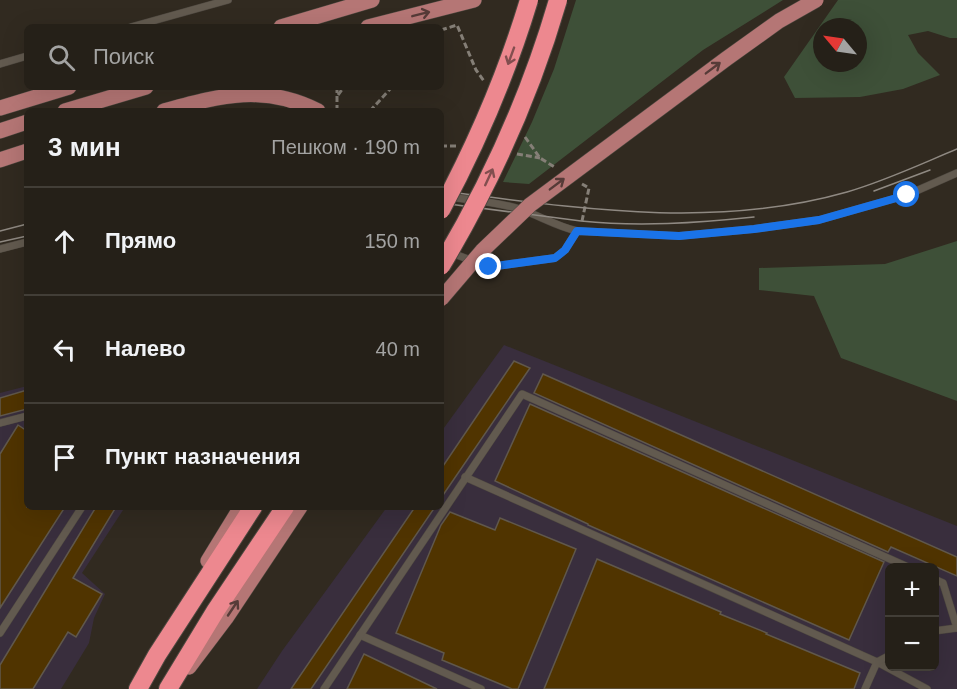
<!DOCTYPE html>
<html lang="ru">
<meta charset="utf-8">
<style>
body{margin:0;font-family:Arial,sans-serif;background:#2d2821;color:#f1f3f6}
.controls{position:absolute;right:18px;bottom:18px;display:grid;overflow:hidden;border-radius:9px;box-shadow:0 6px 24px #0002}
.controls button{width:54px;height:54px;display:grid;place-items:center;padding:0;border:0;border-bottom:2px solid #423e37;background:#252018;color:#f1f3f6;font:30px sans-serif}
.compass{position:absolute;left:813px;top:18px;width:54px;height:54px;border-radius:50%;background:#252018;box-shadow:0 6px 24px #0002;rotate:299deg}
.stop{position:absolute;width:18px;height:18px;margin:-14px;border:4px solid #1a73e8;border-radius:50%;background:#fff}
.stop.end{background:#1a73e8;border-color:#fff;box-shadow:0 2px 6px #0008}
.list{margin:0;padding:0;list-style:none}
h2{display:flex;justify-content:space-between;align-items:center;height:78px;margin:0;padding:0 24px;font-size:26px}
h2 small{font-size:20px;font-weight:400;color:#a3a3a2}
.list li{display:grid;grid-template-columns:39px 1fr auto;gap:18px;align-items:center;box-sizing:border-box;height:108px;padding:0 24px;border-top:2px solid #423e37}
.list b{display:block;font-size:22px;white-space:nowrap}
.list em{font-size:20px;font-style:normal;color:#a3a3a2}
.icon{flex:none;width:33px;height:33px;fill:none;stroke:currentColor;stroke-width:2;stroke-linecap:round;stroke-linejoin:round}
.map{position:relative;flex:none;width:957px;height:689px;overflow:hidden}
.search{position:absolute;background:#252018;box-shadow:0 6px 24px #0002;left:24px;top:24px;width:420px;height:66px;display:flex;align-items:center;gap:15px;box-sizing:border-box;padding:0 21px;border-radius:9px;color:#a3a3a2;font-size:22px}
.panel{position:absolute;background:#252018;box-shadow:0 6px 24px #0002;left:24px;top:108px;width:420px;height:402px;border-radius:9px}
.map>svg:first-child{display:block}
.industrial{fill:#392e3d;fill-rule:evenodd}
.green{fill:#3e5038;fill-rule:evenodd}
.building{fill:#503400;stroke:#60584c;stroke-width:1.5}
.lines{fill:none;stroke-linecap:round;stroke-linejoin:round}
.lane-casing{stroke:#4e4840;stroke-width:8}
.primary-casing{stroke:#4e4840;stroke-width:16}
.highway-casing{stroke:#4e4840;stroke-width:20}
.path{stroke:#857f77;stroke-width:3;stroke-dasharray:6 3;stroke-linecap:butt}
.lane{stroke:#625a4f;stroke-width:7}
.primary{stroke:#b57675;stroke-width:15}
.highway{stroke:#ed888f;stroke-width:18}
.tram{stroke:#8f8982;stroke-width:1.5}
.primary-bridge-casing{stroke:#4e4840;stroke-width:16;stroke-linecap:butt}
.highway-bridge-casing{stroke:#4e4840;stroke-width:20;stroke-linecap:butt}
.primary-bridge{stroke:#b57675;stroke-width:15}
.highway-bridge{stroke:#ed888f;stroke-width:18}
.oneway{stroke:#563b38}
.oneway2{stroke:#824e4f}
.route{stroke:#1a73e8;stroke-width:8}
</style>
<div class="map">
<svg width="957" height="689" viewBox="0 0 957 689">
<rect width="100%" height="100%" fill="#312a20"/>
<g class="industrial">
<path d="M 504,345 L 957,526 L 957,689 L 257,689 L 282,651 L 387,507 L 441,507 L 441,432 ZM 890,568 L 934,568 L 934,666 L 890,666 Z"/>
<path d="M 27,386 L 27,507 L 125,507 L 82,573 L 105,594 L 94,618 L 89,643 L 61,689 L 0,689 L 0,393 Z"/>
</g>
<g class="green">
<path d="M 576,0 L 783,0 L 703,50 L 529,184 L 503,182 L 532,122 L 554,69 Z"/>
<path d="M 838,0 L 957,0 L 957,38 L 950,38 L 928,31 L 908,35 L 918,53 L 940,75 L 903,89 L 860,97 L 795,98 L 784,77 ZM 822,27 L 858,27 L 858,63 L 822,63 Z"/>
<path d="M 957,241 L 957,401 L 841,358 L 814,296 L 759,290 L 759,268 L 885,264 Z"/>
</g>
<g class="building">
<path d="M 514,361 L 530,368 L 441,498 L 441,469 Z"/>
<path d="M 543,374 L 957,557 L 957,576 L 891,547 L 888,552 L 534,393 Z"/>
<path d="M 27,390 L 27,409 L 0,416 L 0,398 Z"/>
<path d="M 530,404 L 884,562 L 849,640 L 588,525 L 588,524 L 495,481 Z"/>
<path d="M 18,425 L 27,431 L 27,507 L 65,507 L 0,608 L 0,454 Z"/>
<path d="M 96,507 L 116,507 L 73,578 L 102,594 L 76,637 L 68,632 L 33,689 L 0,689 L 0,665 Z"/>
<path d="M 415,507 L 435,507 L 311,689 L 291,689 Z"/>
<path d="M 450,512 L 495,530 L 500,518 L 576,549 L 518,689 L 512,689 L 442,660 L 444,653 L 396,633 L 441,525 Z"/>
<path d="M 597,559 L 721,612 L 720,614 L 767,633 L 766,634 L 860,673 L 854,689 L 544,689 Z"/>
<path d="M 364,654 L 437,689 L 347,689 Z"/>
</g>
<g class="lines">
<g class="lane-casing">
<g id="lane">
<path d="M 131,27 L 228,0"/>
<path d="M 0,64 L 27,56"/>
<path d="M 449,197 C 473,200 497,202 520,209 C 540,216 556,226 577,231"/>
<path d="M 0,249 L 27,242"/>
<path d="M 449,252 L 489,267 L 555,258 L 565,250 L 577,231 L 679,236 L 754,229 L 819,220 L 907,195 L 957,173"/>
<path d="M 0,423 L 27,416"/>
<path d="M 465,477 L 877,662 L 927,689"/>
<path d="M 934,579 L 943,583 L 957,628"/>
<path d="M 934,631 L 957,628"/>
<path d="M 0,633 L 82,507"/>
<path d="M 360,635 L 481,689"/>
<path d="M 324,689 L 522,394 L 910,568"/>
<path d="M 865,689 L 877,662 L 890,655"/>
</g>
</g>
<g class="primary-casing">
<g id="primary">
<path d="M 281,27 L 372,0"/>
<path d="M 368,27 L 474,0"/>
<path d="M 0,108 L 69,87"/>
<path d="M 65,111 L 146,87"/>
<path d="M 164,111 C 219,96 263,83 318,111"/>
<path d="M 0,131 L 27,122"/>
<path d="M 0,160 L 27,151"/>
<path d="M 208,561 L 241,507"/>
<path d="M 189,667 L 226,618 L 300,507"/>
</g>
</g>
<g class="highway-casing">
<g id="highway">
<path d="M 138,689 L 157,655 L 253,507"/>
<path d="M 168,689 L 216,610 L 285,507"/>
</g>
</g>
<g class="path">
<path d="M 441,30 L 457,25 L 476,70 L 484,81"/>
<path d="M 337,87 L 337,111"/>
<path d="M 338,95 L 344,87"/>
<path d="M 370,111 L 392,87"/>
<path d="M 525,137 L 540,158 L 556,168"/>
<path d="M 441,146 L 457,146"/>
<path d="M 517,154 L 540,158"/>
<path d="M 582,221 L 589,188 L 582,184"/>
</g>
<use href="#lane" class="lane"/>
<use href="#primary" class="primary"/>
<use href="#highway" class="highway"/>
<g class="tram">
<path d="M 441,191 C 576,208 713,230 847,192 C 885,181 921,164 957,149"/>
<path d="M 874,191 L 930,170"/>
<path d="M 441,203 C 488,209 535,215 581,221 C 639,227 697,223 754,217"/>
<path d="M 0,231 L 27,224"/>
<path d="M 0,242 L 27,236"/>
</g>
<g class="primary-bridge-casing">
<path id="primary-bridge" d="M 441,299 L 482,251 L 530,205 L 726,59 L 779,21 L 816,0"/>
</g>
<g class="highway-bridge-casing">
<g id="highway-bridge">
<path d="M 441,210 C 477,143 507,73 529,0"/>
<path d="M 441,266 C 491,182 531,93 558,0"/>
</g>
</g>
<use href="#primary-bridge" class="primary-bridge"/>
<use href="#highway-bridge" class="highway-bridge"/>
</g>
<defs><path id="oneway-shaft" d="M-6 0H5M1.5-3L5.5 0L1.5 3" fill="none" stroke-width="1.6" stroke-linecap="round" stroke-linejoin="round" transform="scale(1.5)"/></defs>
<g class="oneway">
<use href="#oneway-shaft" transform="translate(421 14) rotate(-14)"/>
<use href="#oneway-shaft" transform="translate(713 68) rotate(-37)"/>
<use href="#oneway-shaft" transform="translate(557 184) rotate(-37)"/>
<use href="#oneway-shaft" transform="translate(233 608) rotate(-56)"/>
</g>
<g class="oneway2">
<use href="#oneway-shaft" transform="translate(511 56) rotate(110)"/>
<use href="#oneway-shaft" transform="translate(489 177) rotate(-65)"/>
</g>
<g class="lines">
<path class="route" d="M 489,267 L 555,258 L 565,250 L 577,231 L 679,236 L 754,229 L 819,220 L 907,195"/>
</g>
</svg>
<div class="controls">
<button>+</button>
<button>−</button>
</div>
<svg class="compass" viewBox="-18 -18 36 36"><path d="M0-13l5 13h-10z" fill="#e53935"/><path d="M0 13l5-13h-10z" fill="#a3a3a2"/></svg>
<div class="stop" style="left:907px;top:195px"></div>
<div class="stop end" style="left:489px;top:267px"></div>
<div class="search"><svg class="icon" aria-label="search" viewBox="0 0 24 24"><circle cx="10" cy="10" r="6"/><path d="M15 15l6 6"/></svg>Поиск</div>
<section class="panel">
<h2>3 мин<small>Пешком · 190 m</small></h2>
<ul class="list">
<li><svg class="icon" aria-label="ahead" viewBox="0 0 24 24"><path d="M12 20V5M6 11l6-6 6 6"/></svg><div><b>Прямо</b></div><em>150 m</em></li>
<li><svg class="icon" aria-label="left" viewBox="0 0 24 24"><path d="M17 20v-9H6M10 6l-5 5 5 5"/></svg><div><b>Налево</b></div><em>40 m</em></li>
<li><svg class="icon" aria-label="arrive" viewBox="0 0 24 24"><path d="M6 21V4h12l-3 4 3 4H6"/></svg><div><b>Пункт назначения</b></div></li>
</ul>
</section>
</div>
